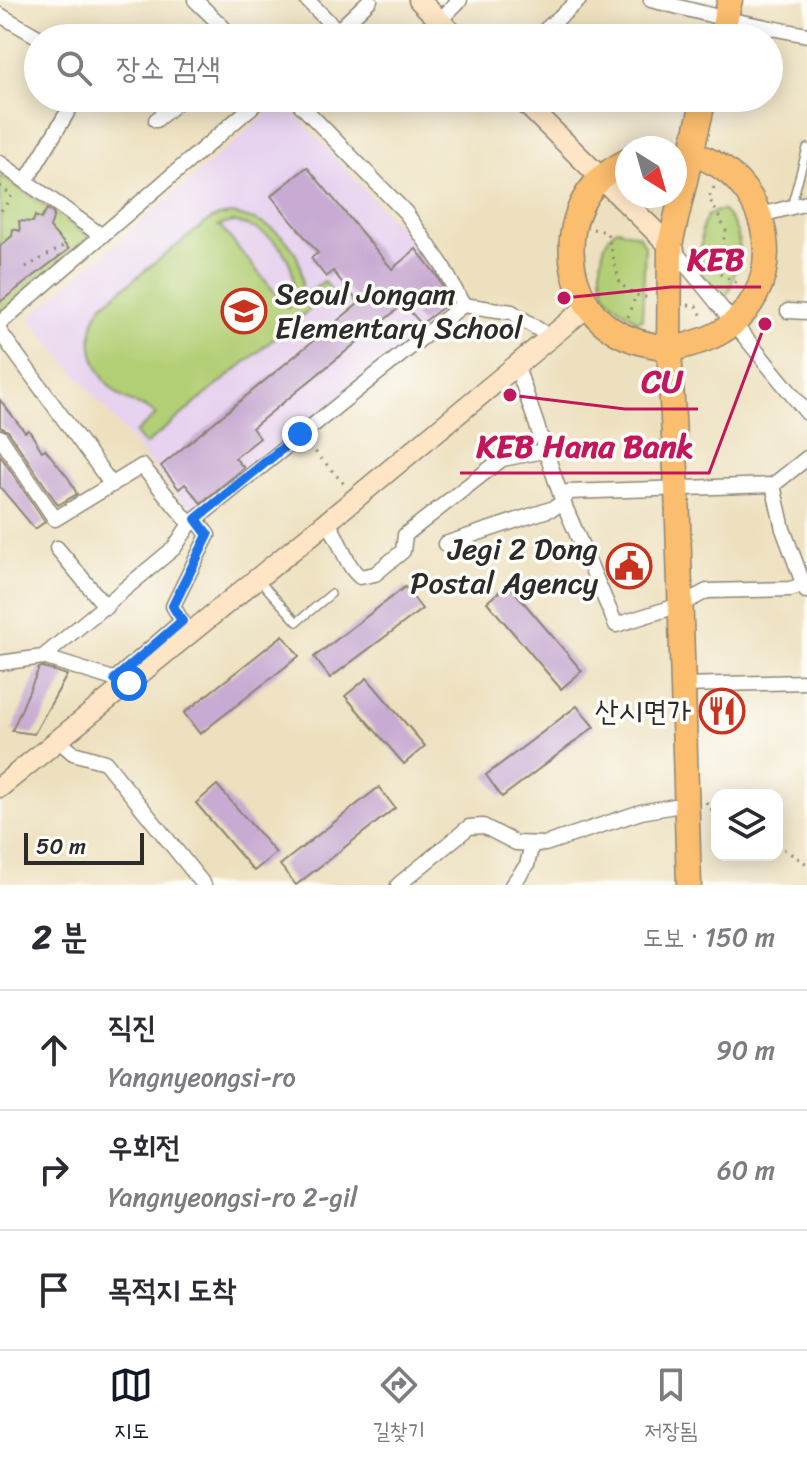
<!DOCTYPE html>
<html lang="ko">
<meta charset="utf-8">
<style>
body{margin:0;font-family:Sriracha,"Poor Story",sans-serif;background:#f2f2f3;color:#2b2b33}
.controls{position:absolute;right:24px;bottom:24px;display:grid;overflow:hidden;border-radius:16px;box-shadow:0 4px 20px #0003}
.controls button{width:72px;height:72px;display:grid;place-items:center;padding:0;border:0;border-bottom:2px solid #e1e1e2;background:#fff;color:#2b2b33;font:40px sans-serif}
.compass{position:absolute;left:615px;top:136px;width:72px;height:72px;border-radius:50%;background:#fff;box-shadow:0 4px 20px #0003;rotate:143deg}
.scale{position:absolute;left:24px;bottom:20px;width:120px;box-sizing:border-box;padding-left:8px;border:4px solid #2b2b2b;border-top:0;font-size:22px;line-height:28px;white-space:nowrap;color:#2b2b2b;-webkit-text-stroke:6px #fdfcf7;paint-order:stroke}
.stop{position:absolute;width:24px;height:24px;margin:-18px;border:6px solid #1a73e8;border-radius:50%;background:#fff}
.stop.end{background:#1a73e8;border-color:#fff;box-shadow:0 2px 8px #0008}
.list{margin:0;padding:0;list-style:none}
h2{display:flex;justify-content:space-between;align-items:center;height:104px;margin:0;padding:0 32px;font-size:34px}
h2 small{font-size:26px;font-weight:400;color:#7c7c81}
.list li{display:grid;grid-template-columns:52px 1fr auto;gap:24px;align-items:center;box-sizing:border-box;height:120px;padding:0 32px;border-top:2px solid #e1e1e2}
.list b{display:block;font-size:30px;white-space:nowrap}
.list p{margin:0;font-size:26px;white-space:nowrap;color:#7c7c81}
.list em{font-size:26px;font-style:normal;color:#7c7c81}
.icon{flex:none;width:44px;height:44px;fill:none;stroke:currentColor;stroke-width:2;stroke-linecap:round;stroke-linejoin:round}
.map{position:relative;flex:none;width:807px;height:885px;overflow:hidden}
.search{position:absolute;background:#fff;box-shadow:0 4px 20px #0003;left:24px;right:24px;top:24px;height:88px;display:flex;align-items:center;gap:20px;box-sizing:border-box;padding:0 28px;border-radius:44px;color:#7c7c81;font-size:30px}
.sheet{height:464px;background:#fff}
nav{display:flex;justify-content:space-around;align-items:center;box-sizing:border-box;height:112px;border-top:2px solid #e1e1e2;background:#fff;font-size:22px;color:#7c7c81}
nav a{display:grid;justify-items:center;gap:4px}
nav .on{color:#111827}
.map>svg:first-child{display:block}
.built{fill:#e7d2ef}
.green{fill:#b3cf76;stroke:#6f7d50;stroke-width:2;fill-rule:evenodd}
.building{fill:#c8aad2}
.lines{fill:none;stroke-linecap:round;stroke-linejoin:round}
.service-casing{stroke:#8c8674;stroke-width:10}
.minor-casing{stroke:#8c8674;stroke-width:17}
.secondary-casing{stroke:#8c8674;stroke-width:23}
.primary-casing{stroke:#8c8674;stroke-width:27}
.path{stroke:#8c8674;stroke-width:3;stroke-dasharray:2 6;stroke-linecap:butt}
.service{stroke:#fff;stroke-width:7}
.minor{stroke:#fff;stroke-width:14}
.secondary{stroke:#fde5c5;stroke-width:20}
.primary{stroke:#fbbd6e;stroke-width:24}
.route{stroke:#1a73e8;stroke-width:10}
.labels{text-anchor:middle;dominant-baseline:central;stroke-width:7;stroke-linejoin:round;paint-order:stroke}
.poi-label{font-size:30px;fill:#2b2b2b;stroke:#fdfcf7;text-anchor:end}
.leader{fill:none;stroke:#c2185b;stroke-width:3}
.callout-dot{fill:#c2185b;stroke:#fdfcf7;stroke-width:3}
.callout-label{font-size:32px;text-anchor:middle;font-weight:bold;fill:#c2185b;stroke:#fdfcf7;stroke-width:7;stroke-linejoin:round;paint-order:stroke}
</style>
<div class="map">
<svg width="807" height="885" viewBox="0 0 807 885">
<rect width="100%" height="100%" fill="#fdfcf7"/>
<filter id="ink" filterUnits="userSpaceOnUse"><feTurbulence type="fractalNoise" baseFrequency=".0125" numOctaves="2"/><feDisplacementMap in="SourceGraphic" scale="16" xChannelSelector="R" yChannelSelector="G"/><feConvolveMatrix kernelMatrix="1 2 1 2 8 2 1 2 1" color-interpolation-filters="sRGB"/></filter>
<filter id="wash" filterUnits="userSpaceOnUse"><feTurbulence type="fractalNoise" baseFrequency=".006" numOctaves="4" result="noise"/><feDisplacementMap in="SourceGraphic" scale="32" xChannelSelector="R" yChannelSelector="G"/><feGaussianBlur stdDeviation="1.8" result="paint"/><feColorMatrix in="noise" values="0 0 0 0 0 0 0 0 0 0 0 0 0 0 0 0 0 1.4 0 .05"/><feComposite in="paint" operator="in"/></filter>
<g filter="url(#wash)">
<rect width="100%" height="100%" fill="#ede0be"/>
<path class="built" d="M 283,100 L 403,232 L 459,303 L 194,515 L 29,318 Z"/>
<g class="green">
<path d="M 0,175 L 90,237 L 0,314 Z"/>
<path d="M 717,211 L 723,211 C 749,237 738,260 729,292 L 721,298 L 700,271 L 702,228 L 707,216 Z"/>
<path d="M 232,214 C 279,223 310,250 300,300 L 324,281 L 332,291 L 145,445 L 135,433 L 156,415 C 147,404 130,405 119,395 C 92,373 82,334 102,305 L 205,223 L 218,216 ZM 233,222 C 275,229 306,264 288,308 L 220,226 L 217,226 Z"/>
<path d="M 617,229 L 638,235 L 645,245 L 642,319 L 637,321 C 628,313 614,306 607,295 C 597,278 599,240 617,229 Z"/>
</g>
<g id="blocks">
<g class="building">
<path d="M 307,167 L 392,269 L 416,249 L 437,276 L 450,302 L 421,324 L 404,304 L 252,428 L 260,438 L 235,458 L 244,468 L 201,503 L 185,484 L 179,489 L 161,466 L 359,303 L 333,271 L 326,277 L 311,258 L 318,253 L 271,196 Z"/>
<path d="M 47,209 L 54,214 L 50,228 L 69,249 L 0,302 L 0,246 L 12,236 L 13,229 L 20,231 L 19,221 L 33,222 L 35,216 L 41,219 Z"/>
<path d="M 0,400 L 25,432 L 29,430 L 42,451 L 45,449 L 69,479 L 77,494 L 58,505 L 8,431 L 0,427 Z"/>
<path d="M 0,455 L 45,522 L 35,529 L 0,487 Z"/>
<path d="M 508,584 L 582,671 L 561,689 L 487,602 Z"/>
<path d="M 405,587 L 422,609 L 330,678 L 314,657 Z"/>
<path d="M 283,635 L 299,656 L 200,734 L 184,713 Z"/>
<path d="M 42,667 L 67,675 L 34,734 L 12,731 L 39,668 Z"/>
<path d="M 367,678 L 425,746 L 404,764 L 345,696 Z"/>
<path d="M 577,706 L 594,727 L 502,797 L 486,775 Z"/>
<path d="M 217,785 L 276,853 L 254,871 L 196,803 Z"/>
<path d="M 379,787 L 395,808 L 296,885 L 280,865 Z"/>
</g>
</g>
</g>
<g filter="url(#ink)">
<use href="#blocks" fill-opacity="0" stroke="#8c8674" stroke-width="2"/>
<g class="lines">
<g class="service-casing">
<g id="service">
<path d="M 791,207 L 807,148"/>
<path d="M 259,580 L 297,622 L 331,594"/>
</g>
</g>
<g class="minor-casing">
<g id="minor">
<path d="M 195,0 L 234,38"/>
<path d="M 307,0 L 338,31"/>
<path d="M 651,0 L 726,19 L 807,35"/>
<path d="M 0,15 L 40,38"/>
<path d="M 439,21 L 460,0"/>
<path d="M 330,38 L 370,0"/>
<path d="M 536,38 L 579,0"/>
<path d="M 294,98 L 406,213 L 442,265 L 463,305"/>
<path d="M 156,120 L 183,98"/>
<path d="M 0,163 L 102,236"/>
<path d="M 26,181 L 76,98"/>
<path d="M 761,215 L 807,203"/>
<path d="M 674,250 L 807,413"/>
<path d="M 788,311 L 807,312"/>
<path d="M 0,323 L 262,98"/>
<path d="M 0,332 L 112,485"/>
<path d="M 516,364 L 563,502 L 616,625 L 680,605 L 707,591 L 790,589 L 803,585"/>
<path d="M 0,437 L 55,519 L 142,466 L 190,524"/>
<path d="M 327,522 C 341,539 344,564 360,577 L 375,574 L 403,551 L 405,535 L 502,459 L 544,451"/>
<path d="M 445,544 L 554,508 L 563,502 L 568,492 L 773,485"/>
<path d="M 57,548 L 106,607"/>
<path d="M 806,591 L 783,529 L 773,485 L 807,458"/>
<path d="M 43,657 L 123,682"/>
<path d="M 0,663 L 43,657 L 174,548 L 190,524 L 463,305 L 512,312 L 550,337"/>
<path d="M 115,679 L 182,621 L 173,606 L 208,535 L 196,519"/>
<path d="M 682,685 L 807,682"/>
<path d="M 58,740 L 73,753 L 105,762 L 204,885"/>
<path d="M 398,885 L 469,827 L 483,826 L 516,843 L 545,844 L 641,812 L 686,804"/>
<path d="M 512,885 L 527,865 L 532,844"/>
</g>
</g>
<g class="secondary-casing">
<g id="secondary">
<path d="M 419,0 L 457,38"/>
<path d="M 520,98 L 674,250"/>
<path d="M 0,787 L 327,522 L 588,306"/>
</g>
</g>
<g class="primary-casing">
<g id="primary">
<path d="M 721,38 L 730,0"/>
<path d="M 627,161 C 618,166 609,171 601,178 C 561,215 562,285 602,322 C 621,339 645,345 669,348"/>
<path d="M 677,348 C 700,342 721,336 738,319 C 791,267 764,174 694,155"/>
<path d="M 689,885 L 677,489 L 669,348 L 670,245 L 704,98"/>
</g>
</g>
<g class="path">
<path d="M 0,186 L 12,196 L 0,212"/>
<path d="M 714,187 L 709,198 L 726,230 L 716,272 L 739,284"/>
<path d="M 593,229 L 607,232 L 620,284 L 636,295"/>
<path d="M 26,267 L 64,246"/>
<path d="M 688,305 L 696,306 L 704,319"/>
<path d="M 628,317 L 636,295 L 649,298"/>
<path d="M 310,446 L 345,485"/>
<path d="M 706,802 L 717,817"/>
<path d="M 777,845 L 807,864"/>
</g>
<use href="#service" class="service"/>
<use href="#minor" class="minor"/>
<use href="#secondary" class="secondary"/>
<use href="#primary" class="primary"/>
</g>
</g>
<g class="lines" filter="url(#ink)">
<path class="route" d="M 129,683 L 115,679 L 182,621 L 173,606 L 208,535 L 196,519 L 300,434"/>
</g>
<defs>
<g id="school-ring" transform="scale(2.3)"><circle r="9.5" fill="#fdfcf7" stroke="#c8321e" stroke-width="1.5"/><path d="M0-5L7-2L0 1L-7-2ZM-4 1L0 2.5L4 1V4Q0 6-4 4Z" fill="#c8321e"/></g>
<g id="civic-ring" transform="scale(2.3)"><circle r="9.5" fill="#fdfcf7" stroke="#c8321e" stroke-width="1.5"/><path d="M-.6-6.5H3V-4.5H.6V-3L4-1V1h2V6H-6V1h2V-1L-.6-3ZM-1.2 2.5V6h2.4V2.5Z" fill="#c8321e"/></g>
<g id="restaurant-ring" transform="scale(2.3)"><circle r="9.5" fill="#fdfcf7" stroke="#c8321e" stroke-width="1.5"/><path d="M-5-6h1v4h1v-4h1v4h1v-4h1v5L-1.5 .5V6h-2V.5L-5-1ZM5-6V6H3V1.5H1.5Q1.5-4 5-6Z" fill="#c8321e"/></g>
</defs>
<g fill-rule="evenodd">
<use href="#school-ring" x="244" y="311"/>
<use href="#civic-ring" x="629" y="566"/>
<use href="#restaurant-ring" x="722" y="711"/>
</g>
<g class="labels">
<g class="poi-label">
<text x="275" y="294" text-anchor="start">Seoul Jongam<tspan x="275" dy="34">Elementary School</tspan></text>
<text x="598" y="549">Jegi 2 Dong<tspan x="598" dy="34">Postal Agency</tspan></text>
<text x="691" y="711">산시면가</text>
</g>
</g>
<path class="leader" d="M564 298L671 287H761M510 395L625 409H698M765 324L709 473H460"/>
<g class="callout-dot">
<circle cx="564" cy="298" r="8"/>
<circle cx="510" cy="395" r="8"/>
<circle cx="765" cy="324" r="8"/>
</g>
<g class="callout-label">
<text x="716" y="270">KEB</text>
<text x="662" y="392">CU</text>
<text x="585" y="457">KEB Hana Bank</text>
</g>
</svg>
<div class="controls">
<button><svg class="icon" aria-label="layers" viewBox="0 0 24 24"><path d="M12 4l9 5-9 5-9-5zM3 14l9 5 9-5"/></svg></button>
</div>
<svg class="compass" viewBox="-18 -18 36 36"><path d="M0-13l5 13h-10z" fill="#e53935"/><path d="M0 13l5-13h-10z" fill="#7c7c81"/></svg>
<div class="scale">50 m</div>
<div class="stop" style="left:129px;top:683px"></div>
<div class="stop end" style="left:300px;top:434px"></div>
<div class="search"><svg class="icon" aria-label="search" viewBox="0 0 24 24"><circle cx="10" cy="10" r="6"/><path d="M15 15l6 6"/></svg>장소 검색</div>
</div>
<section class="sheet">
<h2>2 분<small>도보 · 150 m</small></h2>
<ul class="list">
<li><svg class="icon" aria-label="ahead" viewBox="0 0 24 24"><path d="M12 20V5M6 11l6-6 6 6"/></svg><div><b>직진</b><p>Yangnyeongsi-ro</p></div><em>90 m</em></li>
<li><svg class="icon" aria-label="right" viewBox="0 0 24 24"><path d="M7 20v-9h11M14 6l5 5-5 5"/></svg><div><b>우회전</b><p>Yangnyeongsi-ro 2-gil</p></div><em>60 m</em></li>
<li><svg class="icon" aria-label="arrive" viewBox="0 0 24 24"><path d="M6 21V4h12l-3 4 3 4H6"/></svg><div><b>목적지 도착</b></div></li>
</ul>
</section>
<nav>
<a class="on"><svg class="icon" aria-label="map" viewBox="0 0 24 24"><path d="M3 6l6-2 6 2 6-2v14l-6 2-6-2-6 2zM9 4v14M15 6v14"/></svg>지도</a>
<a><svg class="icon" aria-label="directions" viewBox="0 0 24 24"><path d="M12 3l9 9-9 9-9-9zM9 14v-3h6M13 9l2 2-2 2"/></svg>길찾기</a>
<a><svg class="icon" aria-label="saved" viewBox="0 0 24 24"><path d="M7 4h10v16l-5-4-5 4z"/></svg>저장됨</a>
</nav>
